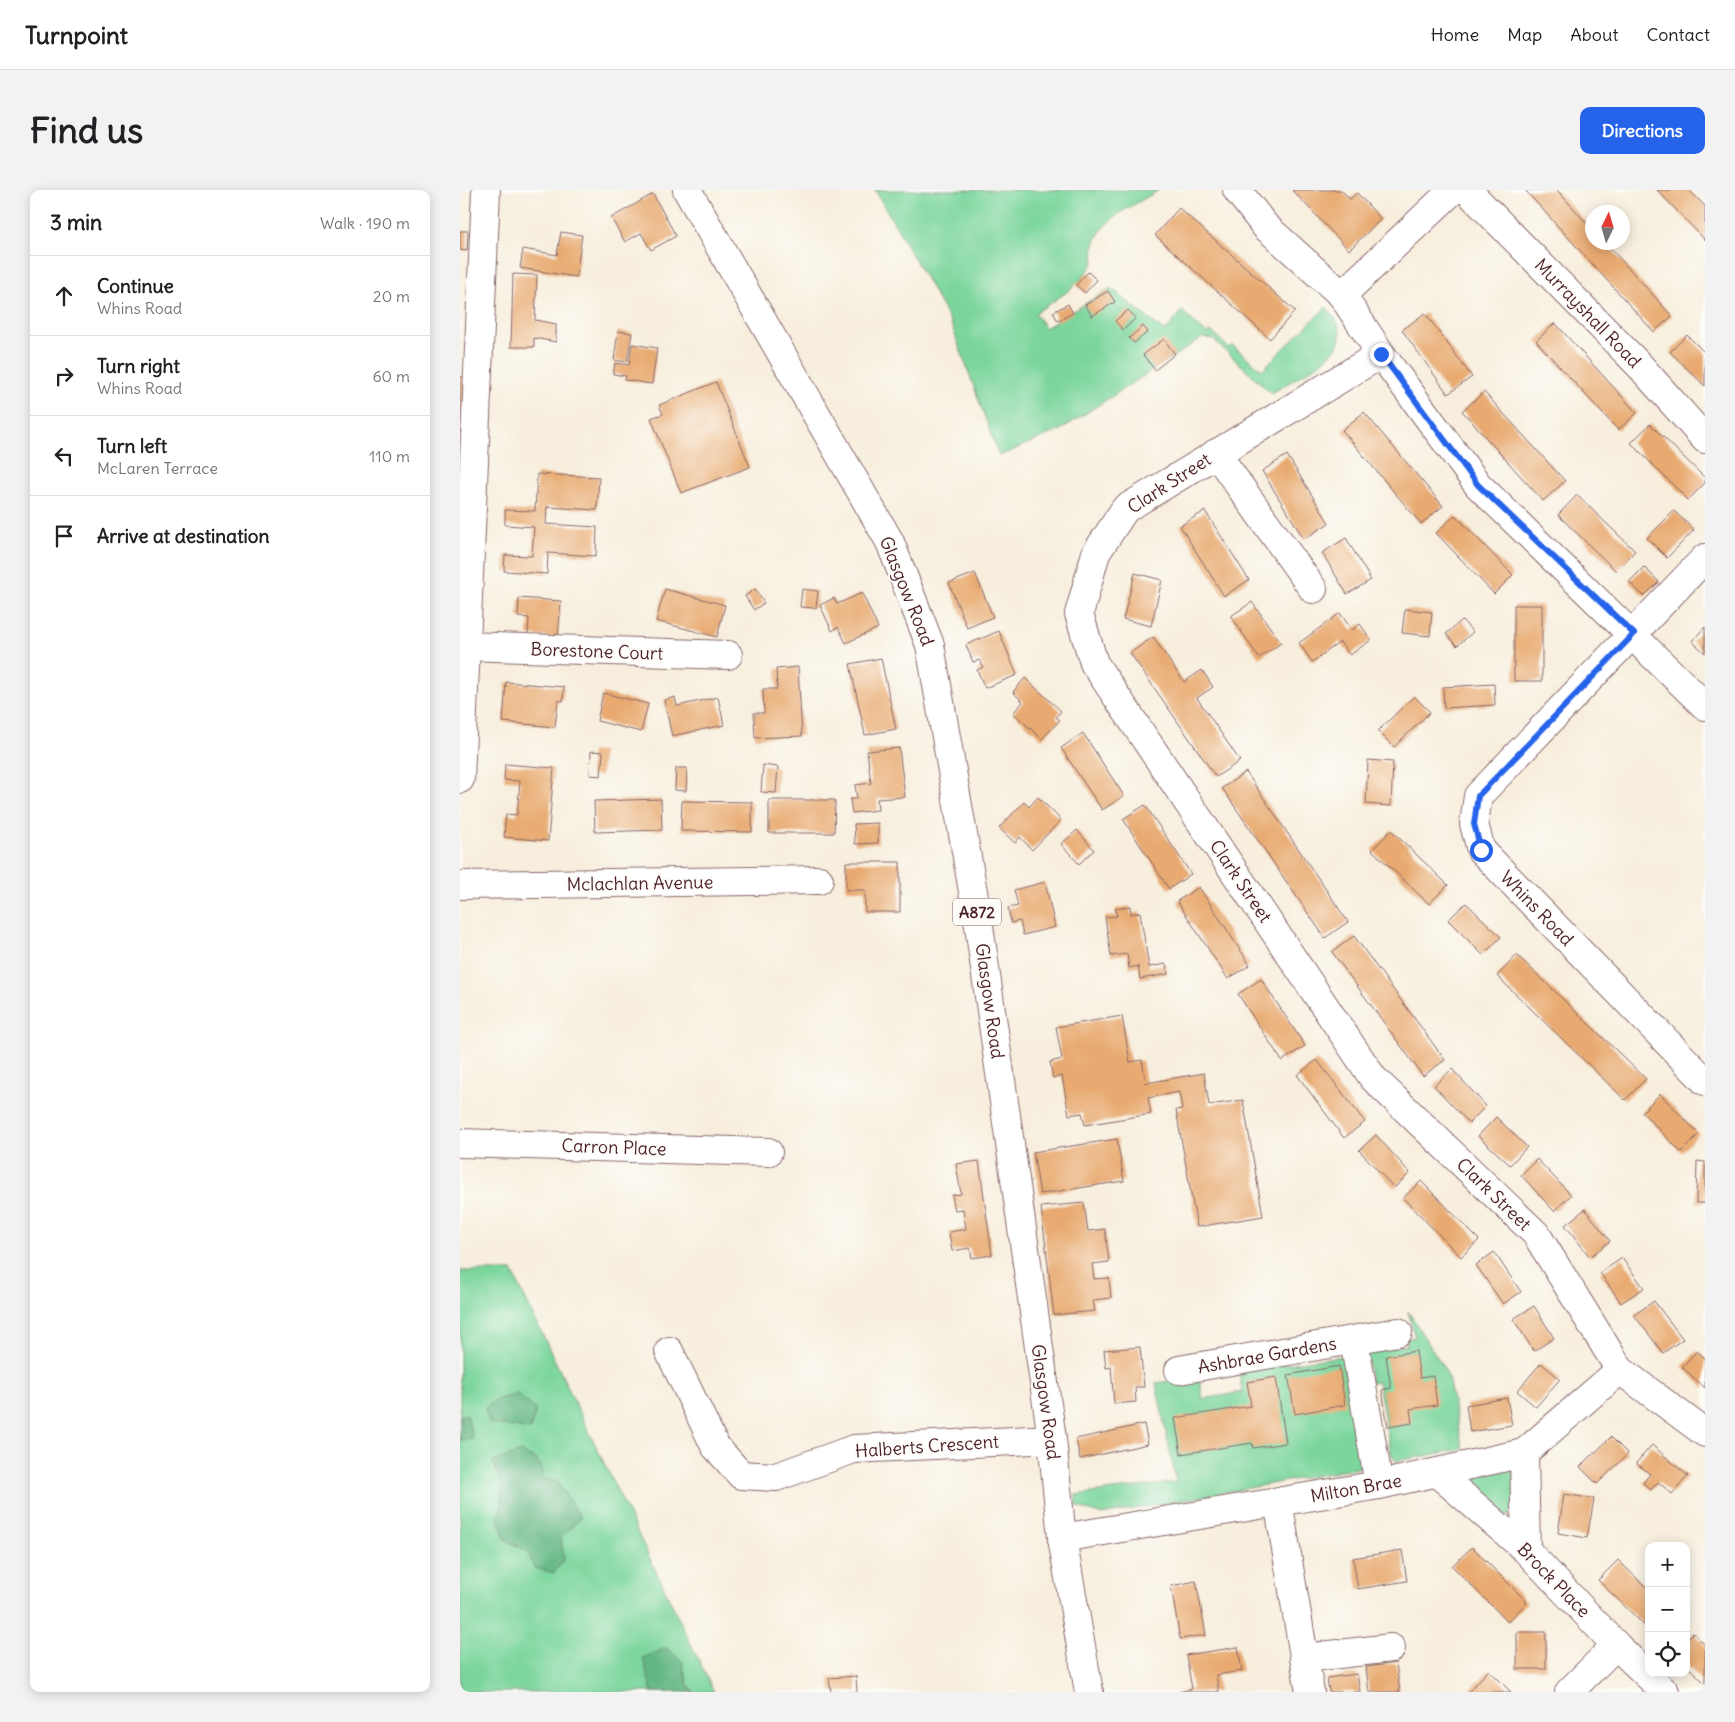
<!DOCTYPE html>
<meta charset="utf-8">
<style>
body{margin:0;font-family:Delius,sans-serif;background:#f2f2f2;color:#202124}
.controls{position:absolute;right:15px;bottom:15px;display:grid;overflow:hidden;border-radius:10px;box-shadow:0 2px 12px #0003}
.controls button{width:45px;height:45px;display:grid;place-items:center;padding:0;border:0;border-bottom:1px solid #e0e0e0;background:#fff;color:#202124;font:25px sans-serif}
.compass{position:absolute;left:1125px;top:15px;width:45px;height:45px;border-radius:50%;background:#fff;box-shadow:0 2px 12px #0003;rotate:5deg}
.stop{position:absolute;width:15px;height:15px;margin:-11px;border:4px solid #2563eb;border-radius:50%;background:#fff}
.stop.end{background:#2563eb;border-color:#fff;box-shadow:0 1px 5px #0008}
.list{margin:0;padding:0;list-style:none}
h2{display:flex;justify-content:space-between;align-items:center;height:65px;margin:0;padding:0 20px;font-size:21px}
h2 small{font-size:16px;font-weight:400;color:#757577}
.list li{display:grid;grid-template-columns:32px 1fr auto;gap:15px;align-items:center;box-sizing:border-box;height:80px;padding:0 20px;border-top:1px solid #e0e0e0}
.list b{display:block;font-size:19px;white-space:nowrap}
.list p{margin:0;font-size:16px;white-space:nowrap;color:#757577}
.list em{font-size:16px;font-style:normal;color:#757577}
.icon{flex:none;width:28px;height:28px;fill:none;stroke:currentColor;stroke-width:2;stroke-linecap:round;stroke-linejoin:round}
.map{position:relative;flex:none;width:1245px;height:1502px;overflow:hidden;border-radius:10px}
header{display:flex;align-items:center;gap:30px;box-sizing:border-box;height:70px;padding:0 25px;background:#fff;border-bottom:1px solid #e0e0e0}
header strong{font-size:24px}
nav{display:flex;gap:28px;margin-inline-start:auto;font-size:18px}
.intro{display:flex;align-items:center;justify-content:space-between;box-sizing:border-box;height:120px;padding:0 30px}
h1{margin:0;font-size:35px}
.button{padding:12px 22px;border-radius:10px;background:#2563eb;color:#fff;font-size:18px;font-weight:700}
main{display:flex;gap:30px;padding:0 30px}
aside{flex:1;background:#fff;border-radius:10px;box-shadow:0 2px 12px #0003}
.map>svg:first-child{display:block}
.green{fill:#7bd69c;stroke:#627a64}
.forest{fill:#64b784;stroke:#576b58}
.building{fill:#e8aa71}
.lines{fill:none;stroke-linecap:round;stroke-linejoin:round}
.minor-casing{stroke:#876769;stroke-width:30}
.major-casing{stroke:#876769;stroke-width:30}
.minor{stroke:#fff;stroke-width:28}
.major{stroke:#fff;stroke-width:28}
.route{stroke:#2563eb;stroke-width:6}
.labels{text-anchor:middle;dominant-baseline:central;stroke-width:4;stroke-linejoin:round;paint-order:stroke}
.shield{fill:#fdfcf7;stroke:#806168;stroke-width:1}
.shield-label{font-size:16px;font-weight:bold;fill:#4a1f2b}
.street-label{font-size:18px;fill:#4a1f2b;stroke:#fdfcf7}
</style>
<header>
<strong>Turnpoint</strong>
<nav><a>Home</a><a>Map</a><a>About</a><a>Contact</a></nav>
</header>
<div class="intro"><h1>Find us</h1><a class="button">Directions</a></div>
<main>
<aside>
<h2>3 min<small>Walk · 190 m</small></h2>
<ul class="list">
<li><svg class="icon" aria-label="ahead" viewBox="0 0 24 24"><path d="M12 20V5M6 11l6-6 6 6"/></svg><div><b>Continue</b><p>Whins Road</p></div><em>20 m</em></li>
<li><svg class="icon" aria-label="right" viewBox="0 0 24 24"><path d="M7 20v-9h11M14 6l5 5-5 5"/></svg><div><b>Turn right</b><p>Whins Road</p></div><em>60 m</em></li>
<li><svg class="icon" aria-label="left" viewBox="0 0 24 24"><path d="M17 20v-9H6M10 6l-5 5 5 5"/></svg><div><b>Turn left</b><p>McLaren Terrace</p></div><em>110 m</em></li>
<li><svg class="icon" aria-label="arrive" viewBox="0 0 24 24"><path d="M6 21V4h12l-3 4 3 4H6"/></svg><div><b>Arrive at destination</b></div></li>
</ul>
</aside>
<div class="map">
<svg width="1245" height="1502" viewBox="0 0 1245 1502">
<rect width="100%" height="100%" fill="#fdfcf7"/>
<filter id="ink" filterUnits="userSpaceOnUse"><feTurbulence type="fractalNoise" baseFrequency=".02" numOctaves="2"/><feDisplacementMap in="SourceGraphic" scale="10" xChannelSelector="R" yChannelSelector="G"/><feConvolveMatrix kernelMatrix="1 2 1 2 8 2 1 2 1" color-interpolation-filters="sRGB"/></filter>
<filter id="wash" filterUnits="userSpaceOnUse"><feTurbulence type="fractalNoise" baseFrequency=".0096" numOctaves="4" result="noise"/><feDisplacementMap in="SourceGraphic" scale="20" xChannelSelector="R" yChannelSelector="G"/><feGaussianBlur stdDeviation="1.12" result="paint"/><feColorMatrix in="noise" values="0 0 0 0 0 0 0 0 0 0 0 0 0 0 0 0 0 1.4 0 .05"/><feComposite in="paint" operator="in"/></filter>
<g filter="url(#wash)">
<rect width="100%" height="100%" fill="#f7eedd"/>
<g class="green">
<path d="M 415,0 L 699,0 C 671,18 627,33 634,72 C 620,96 597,109 575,123 L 585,138 L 651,98 L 705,142 L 722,121 L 747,144 L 751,141 L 769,158 L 772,155 L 802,180 L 866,117 C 895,149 875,164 845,183 C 834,189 823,197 811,203 L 753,149 L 742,148 L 600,240 L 539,266 L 490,131 Z"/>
<path d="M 0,1081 L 52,1081 L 254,1502 L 0,1502 Z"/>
<path d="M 948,1121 L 987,1183 L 1003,1259 L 936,1271 L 931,1264 L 918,1192 L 911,1193 L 906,1162 L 947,1155 L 946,1149 L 955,1147 Z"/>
<path d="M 882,1166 L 903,1277 L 642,1325 L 618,1317 L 615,1305 L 716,1292 L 696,1193 L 739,1186 L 743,1209 L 782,1202 L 779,1181 Z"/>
<path d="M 1052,1278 L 1057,1314 L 1050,1325 L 1039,1327 L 1013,1301 L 1012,1291 L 1017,1284 Z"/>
</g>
<g class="forest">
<path d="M 57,1204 L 76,1220 L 70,1240 L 29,1233 L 25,1218 L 38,1209 Z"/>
<path d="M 7,1224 L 13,1249 L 0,1250 L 0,1226 Z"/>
<path d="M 60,1262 L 77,1270 L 85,1289 L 97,1292 L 121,1328 L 101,1347 L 104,1369 L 94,1383 L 75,1378 L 67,1361 L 46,1350 L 38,1330 L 42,1313 L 42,1295 L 33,1272 Z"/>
<path d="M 206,1458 L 222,1471 L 228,1495 L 234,1502 L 192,1502 L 183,1468 Z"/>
</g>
<g id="blocks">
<g class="building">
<path d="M 832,0 L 881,0 L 890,9 L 897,3 L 921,29 L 889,60 Z"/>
<path d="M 1065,0 L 1097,0 L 1132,39 L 1132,52 L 1145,52 L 1212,126 L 1194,142 Z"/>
<path d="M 1197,0 L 1229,0 L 1245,16 L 1245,50 Z"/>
<path d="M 193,4 L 216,46 L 191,60 L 181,43 L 165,52 L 151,28 Z"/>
<path d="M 719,18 L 835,121 L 810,149 L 695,45 Z"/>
<path d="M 0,41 L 8,41 L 7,61 L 0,60 Z"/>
<path d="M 101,42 L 122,45 L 116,87 L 60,78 L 63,59 L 97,65 Z"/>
<path d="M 628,82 L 637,90 L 625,103 L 616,95 Z"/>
<path d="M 53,84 L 77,85 L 75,130 L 96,134 L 96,152 L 74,148 L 74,157 L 51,157 Z"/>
<path d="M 648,101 L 655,112 L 632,126 L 625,115 Z"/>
<path d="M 608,114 L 613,123 L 598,131 L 593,122 Z"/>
<path d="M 668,120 L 676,128 L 663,140 L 655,131 Z"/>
<path d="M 965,123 L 1012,187 L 988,204 L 942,140 Z"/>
<path d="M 1095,133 L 1177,223 L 1158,240 L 1076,151 Z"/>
<path d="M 683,136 L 688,142 L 674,153 L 669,148 Z"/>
<path d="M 158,141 L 172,143 L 167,172 L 154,170 Z"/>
<path d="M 1227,145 L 1245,163 L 1245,196 L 1210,162 Z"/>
<path d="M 704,149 L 715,164 L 695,180 L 683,165 Z"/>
<path d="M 172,154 L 197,158 L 192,194 L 165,190 L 166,186 L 153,184 L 155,173 L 169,175 Z"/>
<rect x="0" y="187" width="9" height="55"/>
<path d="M 256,192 L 290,277 L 221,303 L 191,228 L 203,224 L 199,215 Z"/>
<path d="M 1024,202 L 1105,291 L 1083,311 L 1002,221 Z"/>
<path d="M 904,222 L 983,316 L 961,334 L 882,240 Z"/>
<path d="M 1190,234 L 1245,288 L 1245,293 L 1228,310 L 1171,253 Z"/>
<path d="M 827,265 L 869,333 L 844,349 L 802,281 Z"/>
<path d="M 77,284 L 139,287 L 137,320 L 87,317 L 86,334 L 137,337 L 136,366 L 88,363 L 87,384 L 44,381 L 45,365 L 72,366 L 74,337 L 45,335 L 45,320 L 75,321 Z"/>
<path d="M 1117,305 L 1175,361 L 1156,381 L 1098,325 Z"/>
<path d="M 745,321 L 789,390 L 764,406 L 720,336 Z"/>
<path d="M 1214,321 L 1234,340 L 1207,368 L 1187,348 Z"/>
<path d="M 995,325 L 1053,385 L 1034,404 L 976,343 Z"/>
<path d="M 886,348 L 911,390 L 887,404 L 862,363 Z"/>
<path d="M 1184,377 L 1199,392 L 1184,406 L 1169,392 Z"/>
<path d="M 515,383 L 533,427 L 507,438 L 489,393 Z"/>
<path d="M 675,383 L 702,390 L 691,436 L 663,429 Z"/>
<path d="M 205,399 L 265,415 L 257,447 L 196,431 Z"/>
<path d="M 295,399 L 304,413 L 294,420 L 285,406 Z"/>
<path d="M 342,399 L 358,401 L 356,418 L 340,417 Z"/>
<path d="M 402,403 L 418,438 L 386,453 L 378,437 L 372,441 L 360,415 L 374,408 L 377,414 Z"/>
<path d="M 59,408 L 101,411 L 98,448 L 68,445 L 69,428 L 58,427 Z"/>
<path d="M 792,412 L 821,453 L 799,468 L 771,426 Z"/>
<rect x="1054" y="415" width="28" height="76"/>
<path d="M 945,419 L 972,422 L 970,446 L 942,443 Z"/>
<path d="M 880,423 L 892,440 L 900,434 L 911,450 L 890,465 L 880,452 L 852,472 L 839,453 Z"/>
<path d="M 1002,430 L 1013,442 L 997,456 L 986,444 Z"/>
<path d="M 1245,437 L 1245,463 L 1232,451 Z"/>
<path d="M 539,441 L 557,485 L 525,498 L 517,480 L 523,477 L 520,470 L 513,472 L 506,455 Z"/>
<path d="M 693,447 L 724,492 L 742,480 L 753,497 L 737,508 L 780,571 L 756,587 L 670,463 Z"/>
<path d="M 421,468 L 436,539 L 405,545 L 390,474 Z"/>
<path d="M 338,477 L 342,546 L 295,548 L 294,523 L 304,523 L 303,499 L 317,499 L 316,479 Z"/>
<path d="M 565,488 L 601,521 L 596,527 L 600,530 L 582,549 L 553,523 L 563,512 L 553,502 Z"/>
<path d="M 46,492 L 104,497 L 103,511 L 98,511 L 95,537 L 43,532 Z"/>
<path d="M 1034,494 L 1035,515 L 984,518 L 983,497 Z"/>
<path d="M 143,503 L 188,514 L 181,542 L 137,531 Z"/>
<path d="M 954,506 L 970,522 L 934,557 L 918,541 Z"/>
<path d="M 215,507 L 217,516 L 258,507 L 264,535 L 212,546 L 204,510 Z"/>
<path d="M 623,543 L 664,606 L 642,620 L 601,558 Z"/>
<path d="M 439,558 L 445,607 L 417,609 L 418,620 L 392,623 L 390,609 L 397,609 L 395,595 L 411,593 L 407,561 Z"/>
<path d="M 131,561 L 143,562 L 141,586 L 130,585 Z"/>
<path d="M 908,570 L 933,572 L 931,616 L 906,614 Z"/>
<path d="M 45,574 L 94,578 L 88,651 L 44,647 L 46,624 L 57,625 L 60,591 L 44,590 Z"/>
<path d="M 303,575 L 318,577 L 316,603 L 301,602 Z"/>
<path d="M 216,578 L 227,578 L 226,601 L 215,600 Z"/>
<path d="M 786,582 L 888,732 L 865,748 L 762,598 Z"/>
<path d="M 578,607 L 601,630 L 572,660 L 560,647 L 555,653 L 539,638 L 564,612 L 569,617 Z"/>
<path d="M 201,609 L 202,640 L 135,642 L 134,611 Z"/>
<path d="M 309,610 L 375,610 L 374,643 L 309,643 Z"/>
<path d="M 222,611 L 292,612 L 292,642 L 221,641 Z"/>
<path d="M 685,615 L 731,684 L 709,699 L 663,629 Z"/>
<path d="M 418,633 L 418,653 L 395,654 L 394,634 Z"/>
<path d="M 617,640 L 634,660 L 619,674 L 601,654 Z"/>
<path d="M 931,640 L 988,695 L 969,714 L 912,660 Z"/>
<path d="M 386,672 L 440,672 L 440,722 L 405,722 L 405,700 L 386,700 Z"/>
<path d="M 585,692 L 595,737 L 563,745 L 560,731 L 551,733 L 548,718 L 558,716 L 554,700 Z"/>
<path d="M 739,697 L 790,775 L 768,789 L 717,711 Z"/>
<path d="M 1006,713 L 1041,747 L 1023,765 L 988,730 Z"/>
<path d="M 670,716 L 671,724 L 680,722 L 689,777 L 706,774 L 708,784 L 680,789 L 678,776 L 669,778 L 667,764 L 651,766 L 645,727 L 657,726 L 655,719 Z"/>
<path d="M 894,746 L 985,870 L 963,886 L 872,762 Z"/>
<path d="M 1057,765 L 1186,889 L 1165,910 L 1037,786 Z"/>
<path d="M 801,789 L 845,856 L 822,871 L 778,804 Z"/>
<path d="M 662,826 L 670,872 L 682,870 L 686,893 L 744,883 L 749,915 L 783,910 L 803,1026 L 737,1037 L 716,920 L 722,919 L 719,902 L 688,908 L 691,924 L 625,935 L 622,923 L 609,925 L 602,886 L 593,888 L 590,872 L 602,869 L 596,837 Z"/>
<path d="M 857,870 L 905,932 L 884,948 L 837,885 Z"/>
<path d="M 992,879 L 1026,916 L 1009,933 L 974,896 Z"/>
<path d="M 1200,904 L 1239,944 L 1221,962 L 1182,922 Z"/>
<path d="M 1036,927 L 1067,957 L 1050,975 L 1018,946 Z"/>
<path d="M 916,945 L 950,983 L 934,998 L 899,960 Z"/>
<path d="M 657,949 L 664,991 L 580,1004 L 573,962 Z"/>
<path d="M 1077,969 L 1111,1005 L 1094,1021 L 1061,985 Z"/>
<path d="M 519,971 L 532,1065 L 512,1068 L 510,1058 L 492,1061 L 489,1042 L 506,1039 L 503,1019 L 495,1020 L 492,1005 L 501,1004 L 496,974 Z"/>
<path d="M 1237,971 L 1245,972 L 1245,1013 L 1236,1013 Z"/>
<path d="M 961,991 L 1019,1050 L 1001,1067 L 943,1008 Z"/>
<path d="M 624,1013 L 628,1041 L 645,1039 L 649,1072 L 632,1074 L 634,1089 L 649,1088 L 651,1108 L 633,1110 L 635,1121 L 594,1125 L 581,1017 Z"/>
<path d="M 1125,1019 L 1150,1051 L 1130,1067 L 1105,1035 Z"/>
<path d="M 1034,1062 L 1061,1102 L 1043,1114 L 1016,1075 Z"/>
<path d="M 1162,1068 L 1184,1098 L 1161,1113 L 1140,1083 Z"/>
<path d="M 1194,1111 L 1223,1149 L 1203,1163 L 1174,1125 Z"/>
<path d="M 1074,1116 L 1094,1148 L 1074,1161 L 1053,1129 Z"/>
<path d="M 680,1157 L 684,1197 L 675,1197 L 676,1212 L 654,1214 L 651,1177 L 646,1178 L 644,1160 Z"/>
<path d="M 956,1161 L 960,1188 L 973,1186 L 977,1215 L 950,1219 L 952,1233 L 928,1237 L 922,1200 L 931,1198 L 926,1166 Z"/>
<path d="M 1237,1161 L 1245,1168 L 1245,1198 L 1222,1177 Z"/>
<path d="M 1081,1173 L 1100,1189 L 1076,1217 L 1057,1201 Z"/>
<path d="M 879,1176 L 885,1215 L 835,1224 L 828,1185 Z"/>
<path d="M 816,1187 L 826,1253 L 793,1258 L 792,1253 L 721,1264 L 715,1228 L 791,1216 L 787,1192 Z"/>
<path d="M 1047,1208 L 1052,1235 L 1010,1242 L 1006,1215 Z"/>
<path d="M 684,1234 L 688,1254 L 620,1269 L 616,1249 Z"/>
<path d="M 1151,1247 L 1168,1264 L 1137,1294 L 1120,1277 Z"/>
<path d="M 1192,1255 L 1228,1286 L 1212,1304 L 1198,1292 L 1191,1300 L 1183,1293 L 1190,1284 L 1176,1273 Z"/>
<path d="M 1104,1304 L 1134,1309 L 1127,1348 L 1098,1343 Z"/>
<path d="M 1012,1357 L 1067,1412 L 1048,1432 L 992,1376 Z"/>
<path d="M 942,1360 L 947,1391 L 898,1399 L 893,1368 Z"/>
<path d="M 1158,1370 L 1189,1400 L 1189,1440 L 1138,1390 Z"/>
<path d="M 736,1391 L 746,1445 L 720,1449 L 711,1396 Z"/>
<rect x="1057" y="1442" width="29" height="37"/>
<path d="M 1233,1443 L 1245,1455 L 1245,1493 L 1226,1475 L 1226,1450 Z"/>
<path d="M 778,1457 L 782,1481 L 756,1485 L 759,1502 L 718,1502 L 732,1499 L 726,1465 Z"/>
<path d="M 936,1473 L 940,1502 L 909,1502 L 906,1477 Z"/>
<path d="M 1029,1480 L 1051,1502 L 1008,1502 Z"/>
<path d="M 897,1484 L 900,1502 L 869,1502 L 867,1488 Z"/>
<path d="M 396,1486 L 397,1502 L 371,1502 L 369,1488 Z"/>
</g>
</g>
</g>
<g filter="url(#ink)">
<use href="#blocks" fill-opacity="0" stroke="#876769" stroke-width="1"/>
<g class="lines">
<g class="minor-casing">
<g id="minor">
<path d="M 777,0 L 805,36 L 882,105 L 921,164 L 1018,295 L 1245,516"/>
<path d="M 1007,0 L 1180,176 L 1245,249"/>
<path d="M 882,105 L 993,0"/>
<path d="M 921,164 L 665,319 L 636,363 L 619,424 L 634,473 L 913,888 L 1076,1044 L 1160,1180 L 1245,1243"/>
<path d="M 756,263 L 853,399"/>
<path d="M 1245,368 L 1018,606 L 1014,634 L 1021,660 L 1245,891"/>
<path d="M 6,456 L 268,465"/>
<path d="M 0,589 L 26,0"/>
<path d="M 0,695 L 359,690"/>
<path d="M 0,953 L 308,962"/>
<path d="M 894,1150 L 919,1295"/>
<path d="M 209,1161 L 255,1256 L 281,1285 L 316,1287 L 394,1259 L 592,1249"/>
<path d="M 719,1180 L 938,1142"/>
<path d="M 1064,1263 L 1066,1360"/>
<path d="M 977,1283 L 1066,1360 L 1156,1455 L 1205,1502"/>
<path d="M 818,1311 L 850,1502"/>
<path d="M 602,1348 L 919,1295 L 1064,1263 L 1160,1180"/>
<path d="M 844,1468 L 931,1458"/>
<path d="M 1109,1502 L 1156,1455"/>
</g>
</g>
<g class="major-casing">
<path id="major" d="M 227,0 L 430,352 L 470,455 L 519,736 L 592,1249 L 602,1348 L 629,1502"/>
</g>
<use href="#minor" class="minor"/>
<use href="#major" class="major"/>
</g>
</g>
<g class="lines" filter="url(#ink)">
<path class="route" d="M 921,164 L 1018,295 L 1174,444 L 1018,606 L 1014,634 L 1021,660"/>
</g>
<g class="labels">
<rect class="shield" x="493" y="708.5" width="48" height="27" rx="4"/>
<g class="shield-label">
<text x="517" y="722">A872</text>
</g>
<g class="street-label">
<text transform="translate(1128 123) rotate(46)">Murrayshall Road</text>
<text transform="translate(709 293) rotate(-33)">Clark Street</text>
<text transform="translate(447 401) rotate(68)">Glasgow Road</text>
<text transform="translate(137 461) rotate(2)">Borestone Court</text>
<text transform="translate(781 691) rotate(56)">Clark Street</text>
<text transform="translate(180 693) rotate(-1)">Mclachlan Avenue</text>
<text transform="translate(1077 718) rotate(46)">Whins Road</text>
<text transform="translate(530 811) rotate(82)">Glasgow Road</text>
<text transform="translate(154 957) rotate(2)">Carron Place</text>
<text transform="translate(1034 1004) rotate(44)">Clark Street</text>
<text transform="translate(807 1165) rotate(-10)">Ashbrae Gardens</text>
<text transform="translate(586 1212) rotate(82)">Glasgow Road</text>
<text transform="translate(467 1256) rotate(-4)">Halberts Crescent</text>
<text transform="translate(896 1298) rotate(-10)">Milton Brae</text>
<text transform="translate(1094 1390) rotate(46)">Brock Place</text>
</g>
</g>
</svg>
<div class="controls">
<button>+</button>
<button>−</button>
<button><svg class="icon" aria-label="locate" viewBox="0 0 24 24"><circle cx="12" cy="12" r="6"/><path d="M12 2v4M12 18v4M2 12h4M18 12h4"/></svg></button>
</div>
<svg class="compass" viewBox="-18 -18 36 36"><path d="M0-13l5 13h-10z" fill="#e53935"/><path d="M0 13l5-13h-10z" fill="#757577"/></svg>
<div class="stop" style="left:1021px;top:660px"></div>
<div class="stop end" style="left:921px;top:164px"></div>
</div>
</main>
